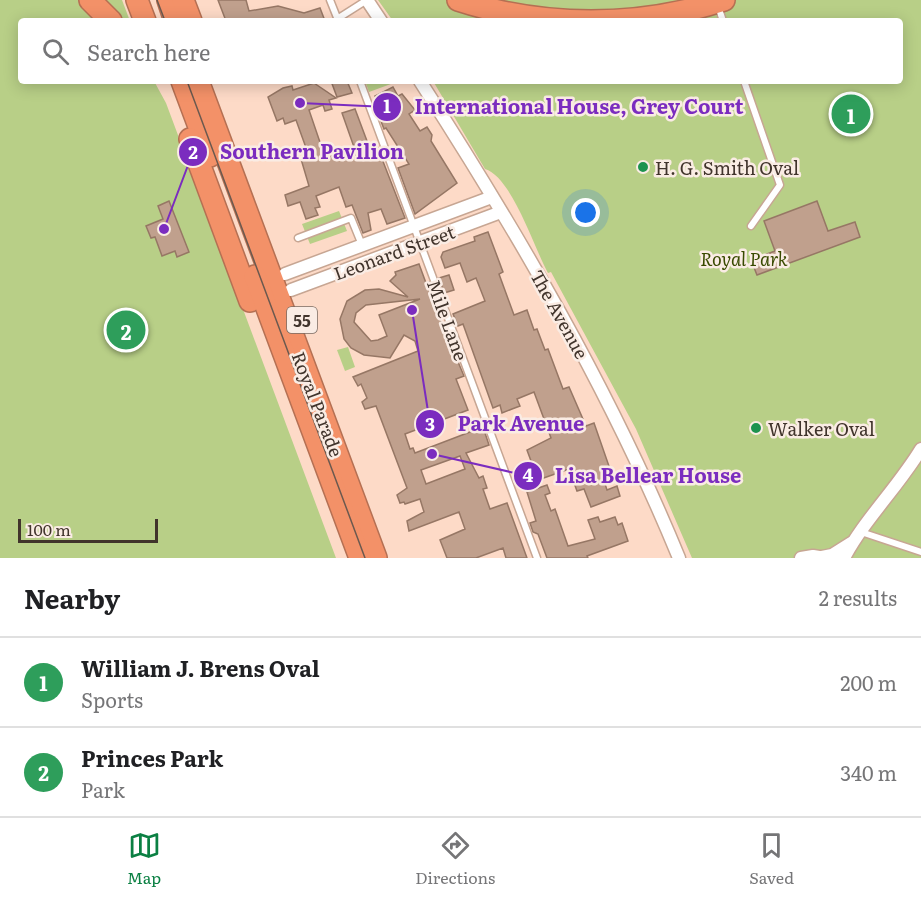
<!DOCTYPE html>
<style>
body{margin:0;font-family:Literata,serif;background:#f6f6f6;color:#202124}
.scale{position:absolute;left:18px;bottom:15px;width:140px;box-sizing:border-box;padding-left:6px;border:3px solid #41342c;border-top:0;font-size:16px;line-height:21px;white-space:nowrap;color:#41342c;-webkit-text-stroke:4px #faece4;paint-order:stroke}
.you{position:absolute;left:586px;top:213px;width:21px;height:21px;margin:-15px;border:4px solid #fff;border-radius:50%;background:#1a73e8;box-shadow:0 0 0 9px #1a73e833}
.badge{display:grid;place-items:center;width:39px;height:39px;border-radius:50%;background:#0b8043;color:#fff;font-size:20px;font-weight:700}
.pin{position:absolute;translate:-50% -50%;border:3px solid #fff;box-shadow:0 2px 6px #0006}
.list{margin:0;padding:0;list-style:none}
h2{display:flex;justify-content:space-between;align-items:center;height:78px;margin:0;padding:0 24px;font-size:26px}
h2 small{font-size:20px;font-weight:400;color:#757577}
.list li{display:grid;grid-template-columns:39px 1fr auto;gap:18px;align-items:center;box-sizing:border-box;height:90px;padding:0 24px;border-top:2px solid #e0e0e0}
.list b{display:block;font-size:22px;white-space:nowrap}
.list p{margin:0;font-size:20px;white-space:nowrap;color:#757577}
.list em{font-size:20px;font-style:normal;color:#757577}
.icon{flex:none;width:33px;height:33px;fill:none;stroke:currentColor;stroke-width:2;stroke-linecap:round;stroke-linejoin:round}
.map{position:relative;flex:none;width:921px;height:558px;overflow:hidden}
.search{position:absolute;background:#fff;box-shadow:0 3px 15px #0003;left:18px;right:18px;top:18px;height:66px;display:flex;align-items:center;gap:15px;box-sizing:border-box;padding:0 21px;border-radius:6px;color:#757577;font-size:22px}
.sheet{height:258px;background:#fff}
nav{display:flex;justify-content:space-around;align-items:center;box-sizing:border-box;height:84px;border-top:2px solid #e0e0e0;background:#fff;font-size:16px;color:#757577}
nav a{display:grid;justify-items:center;gap:3px}
nav .on{color:#0b8043}
.map>svg:first-child{display:block}
.green{fill:#b8cf87}
.building{fill:#c0a08d;stroke:#967765;stroke-width:1.5;fill-rule:evenodd}
.lines{fill:none;stroke-linecap:round;stroke-linejoin:round}
.lane-casing{stroke:#c7a693;stroke-width:9}
.street-casing{stroke:#c7a693;stroke-width:15}
.highway-casing{stroke:#b57053;stroke-width:24}
.lane{stroke:#fff;stroke-width:6}
.street{stroke:#fff;stroke-width:12}
.highway{stroke:#f39168;stroke-width:21}
.tram{stroke:#6b594f;stroke-width:1.5}
.poi-dot{fill:#1d934f;stroke:#faece4;stroke-width:2}
.labels{text-anchor:middle;dominant-baseline:central;stroke-width:5;stroke-linejoin:round;paint-order:stroke}
.shield{fill:#faece4;stroke:#786b63;stroke-width:1.5}
.shield-label{font-size:16px;font-weight:bold;fill:#41342c}
.poi-label{font-size:18px;fill:#41342c;stroke:#faece4;text-anchor:start}
.street-label{font-size:18px;fill:#41342c;stroke:#faece4}
.park-label{font-size:18px;font-style:italic;fill:#394a00;stroke:#faece4}
.leader{fill:none;stroke:#7b2cbf;stroke-width:2}
.callout-dot{fill:#7b2cbf;stroke:#faece4;stroke-width:2}
.mark-label{font-size:18px;text-anchor:middle;font-weight:bold;fill:#fff}
.callout-label{font-size:20px;text-anchor:middle;font-weight:bold;fill:#7b2cbf;stroke:#faece4;stroke-width:5;stroke-linejoin:round;paint-order:stroke}
</style>
<div class="map">
<svg width="921" height="558" viewBox="0 0 921 558">
<rect width="100%" height="100%" fill="#fddac7"/>
<g class="green">
<path d="M 0,0 L 84,0 L 104,21 L 21,21 L 21,81 L 154,81 L 166,103 L 336,558 L 0,558 Z"/>
<path d="M 96,0 L 122,0 L 130,21 L 117,21 Z"/>
<path d="M 378,0 L 921,0 L 921,558 L 692,558 L 636,429 L 551,272 L 548,273 C 534,248 512,177 485,169 L 433,81 L 900,81 L 900,21 L 393,21 Z"/>
<path d="M 365,81 L 399,81 L 369,92 Z"/>
<path d="M 339,211 L 347,231 L 310,244 L 302,224 Z"/>
<path d="M 348,347 L 355,367 L 345,371 L 337,350 Z"/>
</g>
<g class="building">
<path d="M 218,0 L 246,0 L 249,11 L 278,6 L 304,13 L 320,8 L 325,21 L 226,21 Z"/>
<path d="M 331,81 L 347,81 L 352,93 L 337,97 Z"/>
<path d="M 314,83 L 336,98 L 329,100 L 332,109 L 325,111 L 323,105 L 309,110 L 325,157 L 354,147 L 342,113 L 355,109 L 370,149 L 377,146 L 405,218 L 387,224 L 381,209 L 368,213 L 371,230 L 363,233 L 352,205 L 346,207 L 339,187 L 316,196 L 320,207 L 315,208 L 318,215 L 306,219 L 300,202 L 288,206 L 285,195 L 309,186 L 301,159 L 309,156 L 296,120 L 285,124 L 283,118 L 277,121 L 268,97 L 283,88 L 292,86 L 293,90 Z"/>
<path d="M 393,87 L 398,96 L 402,94 L 415,110 L 409,114 L 420,131 L 427,127 L 432,135 L 431,141 L 457,183 L 415,214 L 398,168 L 409,164 L 386,128 L 384,129 L 377,111 L 382,108 L 375,96 Z"/>
<path d="M 169,201 L 189,252 L 177,257 L 175,251 L 162,256 L 155,237 L 151,238 L 146,226 L 163,219 L 158,206 Z"/>
<path d="M 817,201 L 828,231 L 855,222 L 860,237 L 757,275 L 751,260 L 775,251 L 764,221 Z"/>
<path d="M 488,232 L 503,272 L 499,274 L 514,315 L 527,310 L 534,330 L 537,329 L 545,350 L 548,349 L 563,389 L 569,387 L 586,426 L 594,423 L 611,472 L 602,475 L 607,490 L 617,486 L 620,496 L 591,507 L 584,489 L 577,491 L 569,469 L 538,480 L 527,450 L 551,438 L 534,392 L 517,399 L 520,406 L 512,409 L 502,413 L 500,405 L 493,408 L 463,324 L 458,326 L 453,314 L 485,301 L 476,278 L 467,282 L 460,263 L 445,268 L 441,257 L 443,252 L 475,241 L 474,237 Z"/>
<path d="M 419,264 L 426,283 L 429,282 L 435,297 L 431,298 L 464,376 L 456,379 L 468,410 L 405,434 L 410,449 L 413,448 L 415,453 L 483,427 L 489,445 L 466,453 L 479,478 L 483,476 L 487,488 L 483,489 L 490,509 L 507,503 L 527,558 L 506,558 L 503,548 L 476,558 L 447,558 L 440,540 L 465,529 L 459,512 L 409,531 L 407,521 L 424,512 L 420,499 L 405,504 L 404,502 L 400,503 L 397,495 L 407,488 L 376,406 L 365,409 L 362,402 L 367,398 L 361,384 L 358,386 L 353,377 L 418,351 L 415,341 L 404,335 L 390,358 L 364,355 L 351,348 L 344,339 L 340,319 L 347,301 L 365,290 L 379,289 L 408,297 L 390,281 L 396,275 L 395,272 ZM 420,299 L 379,315 L 387,336 L 378,340 L 371,341 L 354,322 L 356,313 L 366,305 ZM 460,456 L 465,469 L 426,484 L 421,470 Z"/>
<path d="M 449,275 L 454,290 L 444,293 L 439,278 Z"/>
<path d="M 547,485 L 550,493 L 545,495 L 551,511 L 555,509 L 568,546 L 595,539 L 588,520 L 598,517 L 600,522 L 615,517 L 618,525 L 622,523 L 628,541 L 587,556 L 588,558 L 547,558 L 538,534 L 533,532 L 530,523 L 536,521 L 527,492 Z"/>
</g>
<g class="lines">
<g class="lane-casing">
<g id="lane">
<path d="M 330,0 L 338,20"/>
<path d="M 718,6 L 723,21"/>
<path d="M 337,19 L 367,0"/>
<path d="M 360,81 L 537,558"/>
<path d="M 744,81 L 780,185 L 751,226"/>
<path d="M 298,238 L 351,218 L 362,245"/>
<path d="M 861,532 L 921,552"/>
</g>
</g>
<g class="street-casing">
<g id="street">
<path d="M 367,0 L 381,21"/>
<path d="M 420,81 C 518,233 610,390 679,558"/>
<path d="M 285,274 L 492,197"/>
<path d="M 291,290 L 501,212"/>
<path d="M 822,557 L 832,555 L 851,543"/>
<path d="M 801,558 L 813,556 L 825,558"/>
<path d="M 844,558 C 864,520 898,487 921,449"/>
</g>
</g>
<g class="highway-casing">
<g id="highway">
<path d="M 90,0 L 111,21"/>
<path d="M 137,0 L 145,21"/>
<path d="M 168,0 L 175,21"/>
<path d="M 183,0 L 191,21"/>
<path d="M 458,0 C 544,28 638,28 724,0"/>
<path d="M 182,81 L 210,156"/>
<path d="M 198,81 L 376,558"/>
<path d="M 190,139 L 250,301"/>
<path d="M 255,276 L 360,558"/>
</g>
</g>
<use href="#lane" class="lane"/>
<use href="#street" class="street"/>
<use href="#highway" class="highway"/>
<g class="tram">
<path d="M 157,0 L 165,21"/>
<path d="M 187,81 L 365,558"/>
</g>
</g>
<g class="poi-dot">
<circle cx="643" cy="167" r="6"/>
<circle cx="756" cy="428" r="6"/>
</g>
<g class="labels">
<rect class="shield" x="287" y="307" width="30" height="26" rx="4.5"/>
<g class="shield-label">
<text x="302" y="320">55</text>
</g>
<g class="poi-label">
<text x="655" y="167">H. G. Smith Oval</text>
<text x="768" y="428">Walker Oval</text>
</g>
<g class="street-label">
<text transform="translate(394 252) rotate(-20)">Leonard Street</text>
<text transform="translate(560 314) rotate(61)">The Avenue</text>
<text transform="translate(448 320) rotate(70)">Mile Lane</text>
<text transform="translate(318 404) rotate(69)">Royal Parade</text>
</g>
<g class="park-label">
<text x="744" y="258">Royal Park</text>
</g>
</g>
<path class="leader" d="M300 103L387 107M164 229L193 152M412 310L430 424M432 454L528 476"/>
<g class="callout-dot">
<circle cx="300" cy="103" r="6"/>
<circle cx="164" cy="229" r="6"/>
<circle cx="412" cy="310" r="6"/>
<circle cx="432" cy="454" r="6"/>
<circle cx="387" cy="107" r="15"/>
<circle cx="193" cy="152" r="15"/>
<circle cx="430" cy="424" r="15"/>
<circle cx="528" cy="476" r="15"/>
</g>
<g class="mark-label">
<text x="387" y="113">1</text>
<text x="193" y="159">2</text>
<text x="430" y="431">3</text>
<text x="528" y="482">4</text>
</g>
<g class="callout-label">
<text x="579" y="114">International House, Grey Court</text>
<text x="312" y="159">Southern Pavilion</text>
<text x="521" y="431">Park Avenue</text>
<text x="648" y="483">Lisa Bellear House</text>
</g>
</svg>
<div class="scale">100 m</div>
<div class="you"></div>
<div class="pin badge" style="left:851px;top:114px;background:#2e9e5b">1</div>
<div class="pin badge" style="left:126px;top:330px;background:#2e9e5b">2</div>
<div class="search"><svg class="icon" aria-label="search" viewBox="0 0 24 24"><circle cx="10" cy="10" r="6"/><path d="M15 15l6 6"/></svg>Search here</div>
</div>
<section class="sheet">
<h2>Nearby<small>2 results</small></h2>
<ul class="list">
<li><span class="badge" style="background:#2e9e5b">1</span><div><b>William J. Brens Oval</b><p>Sports</p></div><em>200 m</em></li>
<li><span class="badge" style="background:#2e9e5b">2</span><div><b>Princes Park</b><p>Park</p></div><em>340 m</em></li>
</ul>
</section>
<nav>
<a class="on"><svg class="icon" aria-label="map" viewBox="0 0 24 24"><path d="M3 6l6-2 6 2 6-2v14l-6 2-6-2-6 2zM9 4v14M15 6v14"/></svg>Map</a>
<a><svg class="icon" aria-label="directions" viewBox="0 0 24 24"><path d="M12 3l9 9-9 9-9-9zM9 14v-3h6M13 9l2 2-2 2"/></svg>Directions</a>
<a><svg class="icon" aria-label="saved" viewBox="0 0 24 24"><path d="M7 4h10v16l-5-4-5 4z"/></svg>Saved</a>
</nav>
